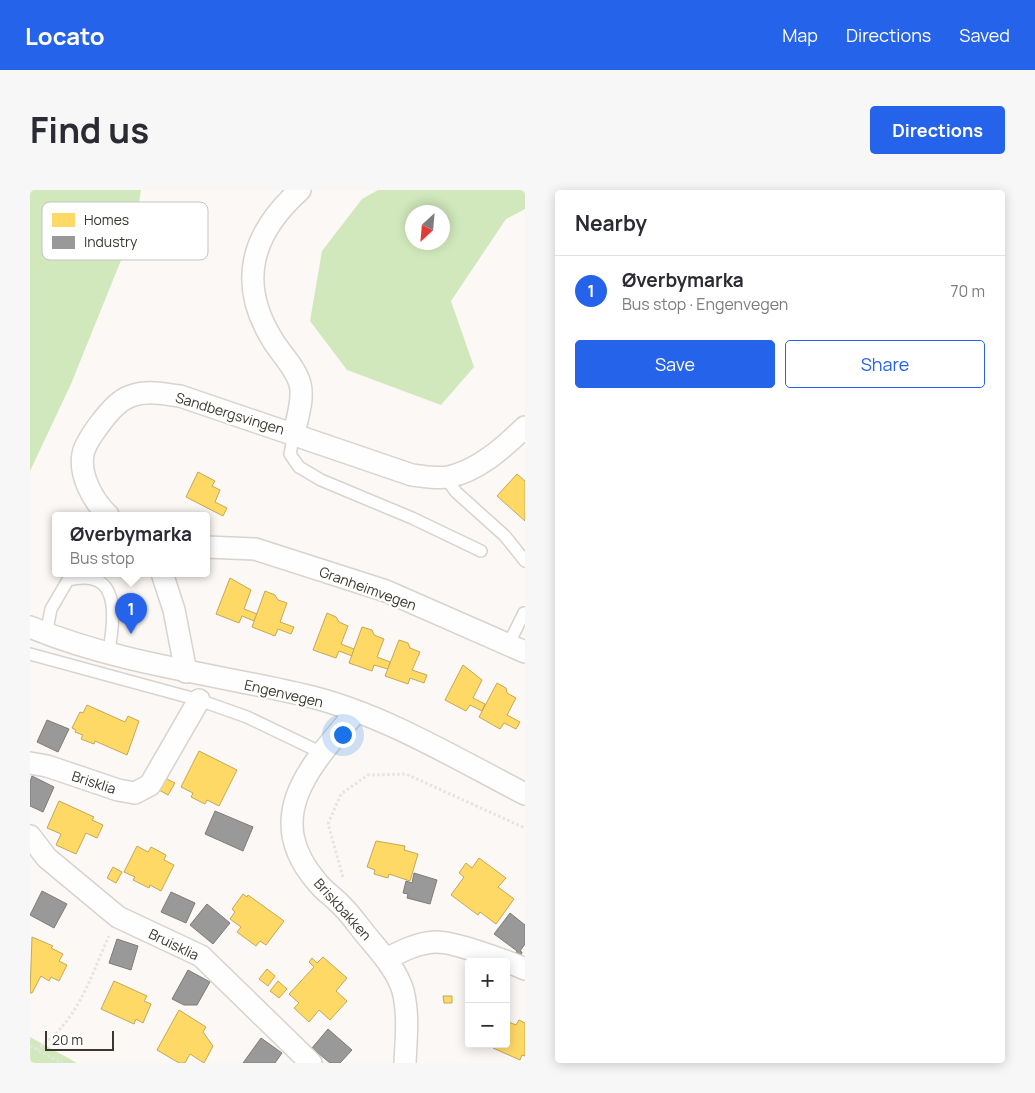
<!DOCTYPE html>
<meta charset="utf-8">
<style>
body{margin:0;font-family:Manrope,sans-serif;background:#f7f7f7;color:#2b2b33}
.controls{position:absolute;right:15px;bottom:15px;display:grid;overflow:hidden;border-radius:5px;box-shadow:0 2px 12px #0003}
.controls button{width:45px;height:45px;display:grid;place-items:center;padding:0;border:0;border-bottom:1px solid #e1e1e2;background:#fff;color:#2b2b33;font:25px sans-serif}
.compass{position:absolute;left:375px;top:15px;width:45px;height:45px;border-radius:50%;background:#fff;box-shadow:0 2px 12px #0003;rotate:206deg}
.scale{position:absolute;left:15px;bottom:12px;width:69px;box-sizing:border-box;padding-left:5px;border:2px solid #3b372f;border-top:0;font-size:14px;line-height:18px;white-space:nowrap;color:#3b372f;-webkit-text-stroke:4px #fff;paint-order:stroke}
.you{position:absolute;left:312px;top:544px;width:18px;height:18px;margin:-12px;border:4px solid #fff;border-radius:50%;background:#1a73e8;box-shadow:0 0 0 8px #1a73e833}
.badge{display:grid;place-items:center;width:32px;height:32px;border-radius:50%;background:#2563eb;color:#fff;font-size:16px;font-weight:700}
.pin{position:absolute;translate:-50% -41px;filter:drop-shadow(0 1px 2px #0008)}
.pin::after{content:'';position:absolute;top:26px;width:18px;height:15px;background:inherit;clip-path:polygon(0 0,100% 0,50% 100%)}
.popup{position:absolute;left:22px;top:322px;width:158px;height:65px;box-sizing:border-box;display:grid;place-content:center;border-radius:5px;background:#fff;filter:drop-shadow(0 1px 4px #0005);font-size:16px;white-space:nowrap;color:#7c7c81}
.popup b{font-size:19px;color:#2b2b33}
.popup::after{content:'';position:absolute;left:50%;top:100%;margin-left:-10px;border:10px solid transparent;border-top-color:#fff}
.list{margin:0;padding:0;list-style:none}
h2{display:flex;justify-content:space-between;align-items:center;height:65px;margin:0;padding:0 20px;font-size:21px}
h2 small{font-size:16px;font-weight:400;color:#7c7c81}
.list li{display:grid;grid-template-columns:32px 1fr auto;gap:15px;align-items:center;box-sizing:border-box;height:70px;padding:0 20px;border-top:1px solid #e1e1e2}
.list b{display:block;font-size:19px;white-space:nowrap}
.list p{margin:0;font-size:16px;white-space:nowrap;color:#7c7c81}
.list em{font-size:16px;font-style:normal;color:#7c7c81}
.actions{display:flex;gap:10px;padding:15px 20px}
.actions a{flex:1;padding:11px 0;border:1px solid #2563eb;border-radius:5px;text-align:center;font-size:18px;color:#2563eb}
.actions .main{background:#2563eb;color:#fff}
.map{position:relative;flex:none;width:495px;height:873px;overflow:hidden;border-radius:5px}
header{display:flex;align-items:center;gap:30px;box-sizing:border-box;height:70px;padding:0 25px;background:#2563eb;color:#fff}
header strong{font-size:24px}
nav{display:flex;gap:28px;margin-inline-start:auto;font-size:18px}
.intro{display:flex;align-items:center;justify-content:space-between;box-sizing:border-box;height:120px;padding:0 30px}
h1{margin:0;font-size:35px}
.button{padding:12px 22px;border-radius:5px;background:#2563eb;color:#fff;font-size:18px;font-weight:700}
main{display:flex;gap:30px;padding:0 30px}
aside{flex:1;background:#fff;border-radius:5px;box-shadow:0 2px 12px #0003}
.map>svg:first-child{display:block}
.green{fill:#d0e8bb;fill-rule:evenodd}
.homes{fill:#ffd966;stroke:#c4a856}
.industry{fill:#999;stroke:#7d7c79}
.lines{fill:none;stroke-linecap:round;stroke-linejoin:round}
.service-casing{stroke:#d7d3ce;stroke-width:14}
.minor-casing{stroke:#d7d3ce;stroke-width:24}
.path{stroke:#e5e4e3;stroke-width:3;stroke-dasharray:2.5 2.5;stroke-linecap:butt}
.service{stroke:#fefefe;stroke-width:11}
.minor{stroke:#fefefe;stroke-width:21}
.labels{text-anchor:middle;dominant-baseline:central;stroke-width:5;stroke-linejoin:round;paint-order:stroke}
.street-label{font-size:14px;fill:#3b372f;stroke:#fff}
.key{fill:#fff;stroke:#c4c3c1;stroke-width:1}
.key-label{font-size:14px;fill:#3b372f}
</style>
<header>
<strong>Locato</strong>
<nav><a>Map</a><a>Directions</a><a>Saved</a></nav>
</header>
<div class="intro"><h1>Find us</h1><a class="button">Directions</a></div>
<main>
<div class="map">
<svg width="495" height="873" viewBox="0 0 495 873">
<rect width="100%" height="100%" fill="#fbf8f5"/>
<g class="green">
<path d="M 0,0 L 111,0 L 106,33 L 41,194 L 0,281 Z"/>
<path d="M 348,0 L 495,0 L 495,19 L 476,29 L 421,111 L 444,177 L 411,215 L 317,180 L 280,131 L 292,61 L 332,9 ZM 382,22 L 412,22 L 412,52 L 382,52 Z"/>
<path d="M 0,847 L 47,873 L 0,873 Z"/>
</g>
<g class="homes">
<path d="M 168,282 L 185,291 L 182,296 L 190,300 L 185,312 L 197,318 L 193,326 L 156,307 Z"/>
<path d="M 487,284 L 495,291 L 495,331 L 467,306 Z"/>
<path d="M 200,388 L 221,400 L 214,419 L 227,424 L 224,431 L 212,426 L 209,433 L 186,424 Z"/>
<path d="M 235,401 L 245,405 L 248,410 L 257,413 L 250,432 L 264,437 L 261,444 L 248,439 L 245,446 L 222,437 Z"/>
<path d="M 297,423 L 306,427 L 309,432 L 318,436 L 311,454 L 324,459 L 322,466 L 309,461 L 306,468 L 283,460 Z"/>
<path d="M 332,437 L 342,440 L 344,445 L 354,449 L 347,467 L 360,472 L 358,479 L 344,475 L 342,481 L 319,473 Z"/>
<path d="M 369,450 L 378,453 L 380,458 L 390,462 L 382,480 L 397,485 L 394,493 L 380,488 L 378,494 L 355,486 Z"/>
<path d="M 433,475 L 452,490 L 443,508 L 455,514 L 452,521 L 440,515 L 436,521 L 415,510 Z"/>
<path d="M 467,493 L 476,498 L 477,503 L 486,508 L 477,525 L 490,532 L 486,539 L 474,533 L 470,539 L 449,527 Z"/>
<path d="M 57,515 L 95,532 L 98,526 L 109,531 L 97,565 L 65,551 L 64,554 L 51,549 L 53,545 L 45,542 L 46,540 L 42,538 L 50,522 L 53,523 Z"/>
<path d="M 169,561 L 207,580 L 189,616 L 177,610 L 175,614 L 161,607 L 163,603 L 151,597 Z"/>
<path d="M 135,588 L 145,593 L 138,605 L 129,600 Z"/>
<path d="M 29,611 L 64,627 L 62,630 L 73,635 L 67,648 L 56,643 L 46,664 L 26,655 L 31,644 L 17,638 Z"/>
<path d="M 346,651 L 375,656 L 374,660 L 388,664 L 380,691 L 359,684 L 358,688 L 344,684 L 345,680 L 337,677 Z"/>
<path d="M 107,656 L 118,662 L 121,657 L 136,665 L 134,670 L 144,675 L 131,701 L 120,695 L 119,698 L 103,690 L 105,687 L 94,682 Z"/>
<path d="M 449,668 L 476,688 L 468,697 L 484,709 L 466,734 L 450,722 L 448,725 L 421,705 L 434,687 L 429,683 L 436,673 L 442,678 Z"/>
<path d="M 83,677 L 92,682 L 86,693 L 77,688 Z"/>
<path d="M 213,704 L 217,707 L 218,705 L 254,731 L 236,755 L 230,751 L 226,756 L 207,742 L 211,737 L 200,729 L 205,722 L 202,719 Z"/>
<path d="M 2,747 L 23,756 L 21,758 L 33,764 L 29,771 L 37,775 L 29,791 L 21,787 L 19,791 L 11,786 L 2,803 L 0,803 Z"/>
<path d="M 293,767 L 317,788 L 306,801 L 317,811 L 300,830 L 289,820 L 279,832 L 264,818 L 269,813 L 259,804 L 284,777 L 279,772 L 282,768 L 287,773 Z"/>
<path d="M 237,779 L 245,786 L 238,796 L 229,789 Z"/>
<path d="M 84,791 L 117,806 L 114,811 L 121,814 L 113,833 L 106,829 L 104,834 L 71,819 Z"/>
<path d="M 248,791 L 257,799 L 249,808 L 240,801 Z"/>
<path d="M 413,806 L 422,806 L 422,813 L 414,813 Z"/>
<path d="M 149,820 L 176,837 L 173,842 L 183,856 L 174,873 L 160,864 L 155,873 L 149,873 L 127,860 Z"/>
<path d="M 489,830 L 495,833 L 495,866 L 492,865 L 490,870 L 463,858 L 465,854 L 476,854 L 476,831 L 486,835 Z"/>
</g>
<g class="industry">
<path d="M 17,530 L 39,539 L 28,562 L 7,552 Z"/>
<path d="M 2,586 L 24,597 L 13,622 L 0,616 L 0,592 Z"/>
<path d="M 185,621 L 223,637 L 213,661 L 175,644 Z"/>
<path d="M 384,683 L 407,690 L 400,714 L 377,708 L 378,704 L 373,703 L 376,691 L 382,693 Z"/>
<path d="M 12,701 L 37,714 L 24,738 L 0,725 Z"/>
<path d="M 141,702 L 165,713 L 156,733 L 131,722 Z"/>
<path d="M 177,714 L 200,733 L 183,754 L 160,735 Z"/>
<path d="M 480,723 L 495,735 L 495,754 L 490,761 L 492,762 L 489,770 L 484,768 L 487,761 L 464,744 Z"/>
<path d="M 87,749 L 108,756 L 101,780 L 79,773 Z"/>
<path d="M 158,780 L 180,792 L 167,815 L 154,815 L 142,809 Z"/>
<path d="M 298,839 L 322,860 L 310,873 L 300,873 L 282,858 Z"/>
<path d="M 231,848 L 252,863 L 245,873 L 213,873 Z"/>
</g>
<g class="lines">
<g class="service-casing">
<g id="service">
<path d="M 264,243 L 260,264 L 269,277 L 291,290 L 382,328 L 451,361"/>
<path d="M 416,288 L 426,302 L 475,346 L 495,371"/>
<path d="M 16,444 L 21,419 L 38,390 C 92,377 84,427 79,462"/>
<path d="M 478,455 L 494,423"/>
<path d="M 0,464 L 169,510 L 217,527 L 292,563"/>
</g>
</g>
<g class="minor-casing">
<g id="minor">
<path d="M 264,243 C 267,229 274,209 270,194 C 266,178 250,163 242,149 C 207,92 222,43 270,0"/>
<path d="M 78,325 C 63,311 49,285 53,264 C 55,253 66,239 72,231 C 80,221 89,210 101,206 C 117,200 133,204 150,206 L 382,285 C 393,286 407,289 418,287 C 448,281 473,258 495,237"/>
<path d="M 176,357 L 225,359 L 356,401 L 495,462"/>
<path d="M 132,383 L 144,420 L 156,482"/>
<path d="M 0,437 C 89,474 186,484 278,506 C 353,524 427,569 495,604"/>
<path d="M 326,522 C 282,574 230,626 287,692 C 293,700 302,706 309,713 C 319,722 327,734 336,745 C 350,762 367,780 373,801 C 379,825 376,849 375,873"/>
<path d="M 0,573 L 17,576 L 88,600 L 105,603 L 120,595 L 169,510"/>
<path d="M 0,646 L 17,668 L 88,727 L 171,766 L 281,873"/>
<path d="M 356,769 C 372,761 387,753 405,752 C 423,751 477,771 495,779"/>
</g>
</g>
<g class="path">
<path d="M 313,687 L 298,634 L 311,604 L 338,585 L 376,584 L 495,638"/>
<path d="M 0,856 L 32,873"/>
<path d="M 6,859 C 47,834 60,788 79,746"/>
</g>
<use href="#service" class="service"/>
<use href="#minor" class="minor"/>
</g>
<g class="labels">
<g class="street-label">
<text transform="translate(200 223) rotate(17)">Sandbergsvingen</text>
<text transform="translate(338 398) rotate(20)">Granheimvegen</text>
<text transform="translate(254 503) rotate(13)">Engenvegen</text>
<text transform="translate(64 592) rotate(18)">Brisklia</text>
<text transform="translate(313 719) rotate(48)">Briskbakken</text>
<text transform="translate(144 754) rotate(26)">Bruisklia</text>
</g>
</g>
<rect x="12" y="12" width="166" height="58" rx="8" class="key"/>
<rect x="22" y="23" width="23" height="14" fill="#ffd966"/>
<rect x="22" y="46" width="23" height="13" fill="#999"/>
<g class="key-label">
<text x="54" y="35">Homes</text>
<text x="54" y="57">Industry</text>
</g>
</svg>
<div class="controls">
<button>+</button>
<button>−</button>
</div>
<svg class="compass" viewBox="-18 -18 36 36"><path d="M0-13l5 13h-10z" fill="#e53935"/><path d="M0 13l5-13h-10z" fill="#7c7c81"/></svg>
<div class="scale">20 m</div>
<div class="you"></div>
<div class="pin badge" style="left:101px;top:444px">1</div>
<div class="popup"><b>Øverbymarka</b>Bus stop</div>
</div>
<aside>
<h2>Nearby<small></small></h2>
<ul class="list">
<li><span class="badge">1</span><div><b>Øverbymarka</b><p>Bus stop · Engenvegen</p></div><em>70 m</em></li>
</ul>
<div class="actions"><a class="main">Save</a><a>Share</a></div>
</aside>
</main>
